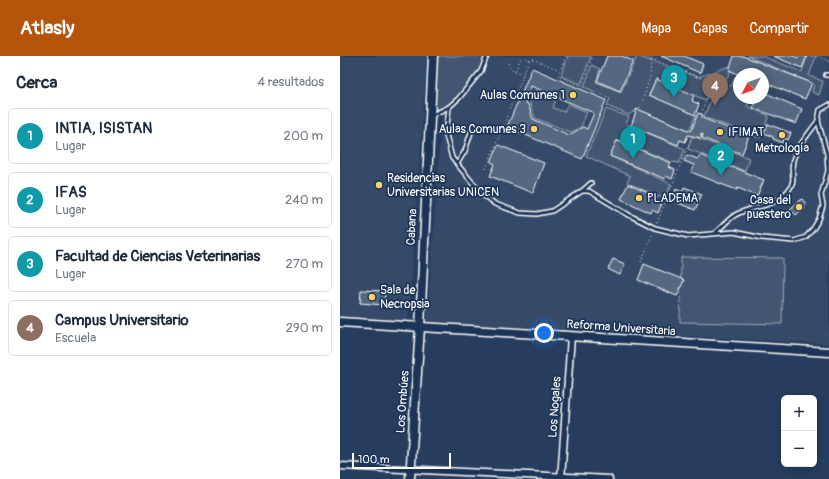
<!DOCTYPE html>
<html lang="es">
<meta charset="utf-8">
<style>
body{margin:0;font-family:Pangolin,sans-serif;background:#f6f6f7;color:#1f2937}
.controls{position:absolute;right:12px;bottom:12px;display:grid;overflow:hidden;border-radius:6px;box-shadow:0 2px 10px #0003}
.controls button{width:36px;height:36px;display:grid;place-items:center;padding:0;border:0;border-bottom:1px solid #e0e1e3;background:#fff;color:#1f2937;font:20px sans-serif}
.compass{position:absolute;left:393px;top:12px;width:36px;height:36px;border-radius:50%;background:#fff;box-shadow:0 2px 10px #0003;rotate:229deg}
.scale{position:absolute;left:12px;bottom:10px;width:99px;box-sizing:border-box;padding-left:4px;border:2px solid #fff;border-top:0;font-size:11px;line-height:14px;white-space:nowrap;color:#fff;-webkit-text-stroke:3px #1d3557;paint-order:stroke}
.you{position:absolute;left:204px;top:277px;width:14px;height:14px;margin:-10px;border:3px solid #fff;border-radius:50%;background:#1a73e8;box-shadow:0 0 0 6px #1a73e833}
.badge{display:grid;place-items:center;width:26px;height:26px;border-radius:50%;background:#b45309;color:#fff;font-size:13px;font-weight:700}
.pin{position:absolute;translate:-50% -33px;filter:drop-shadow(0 1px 2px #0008)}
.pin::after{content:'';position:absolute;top:21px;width:14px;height:12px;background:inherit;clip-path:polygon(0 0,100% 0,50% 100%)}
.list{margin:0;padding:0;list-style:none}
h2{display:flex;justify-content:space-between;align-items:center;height:52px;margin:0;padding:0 16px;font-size:17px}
h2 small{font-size:13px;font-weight:400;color:#747a83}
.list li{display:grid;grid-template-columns:26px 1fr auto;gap:12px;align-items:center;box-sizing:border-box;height:56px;margin:0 8px 8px;padding:0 8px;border:1px solid #e0e1e3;border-radius:6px}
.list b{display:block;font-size:15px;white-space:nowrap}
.list p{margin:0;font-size:13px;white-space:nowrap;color:#747a83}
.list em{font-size:13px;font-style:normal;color:#747a83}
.map{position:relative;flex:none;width:489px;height:423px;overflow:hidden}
header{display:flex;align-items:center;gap:24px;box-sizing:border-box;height:56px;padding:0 20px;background:#b45309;color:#fff}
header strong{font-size:19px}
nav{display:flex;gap:22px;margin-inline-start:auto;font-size:14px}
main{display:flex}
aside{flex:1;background:#fff}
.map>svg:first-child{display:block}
.built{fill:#344a68;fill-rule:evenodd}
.green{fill:#425672;stroke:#a0aab8}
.building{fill:#556781;stroke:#fff;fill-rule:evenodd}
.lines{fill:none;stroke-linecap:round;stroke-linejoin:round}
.service-casing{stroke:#fff;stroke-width:6}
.minor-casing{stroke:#fff;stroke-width:9}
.tertiary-casing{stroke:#fff;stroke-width:11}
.path{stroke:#fff;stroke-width:1;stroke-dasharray:1 3;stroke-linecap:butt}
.service{stroke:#1d3557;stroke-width:3}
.minor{stroke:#1d3557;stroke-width:6}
.tertiary{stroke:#1d3557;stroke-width:8}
.poi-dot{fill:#ffd166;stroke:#1d3557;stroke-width:1.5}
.labels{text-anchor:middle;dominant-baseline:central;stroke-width:3.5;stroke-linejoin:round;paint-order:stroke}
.poi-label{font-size:12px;fill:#fff;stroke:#1d3557;text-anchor:start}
.street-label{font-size:12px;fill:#fff;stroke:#1d3557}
</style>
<header>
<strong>Atlasly</strong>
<nav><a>Mapa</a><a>Capas</a><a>Compartir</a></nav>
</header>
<main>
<aside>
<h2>Cerca<small>4 resultados</small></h2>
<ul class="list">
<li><span class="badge" style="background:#0f9aa8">1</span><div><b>INTIA, ISISTAN</b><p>Lugar</p></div><em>200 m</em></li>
<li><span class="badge" style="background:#0f9aa8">2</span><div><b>IFAS</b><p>Lugar</p></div><em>240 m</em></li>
<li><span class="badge" style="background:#0f9aa8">3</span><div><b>Facultad de Ciencias Veterinarias</b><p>Lugar</p></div><em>270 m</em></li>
<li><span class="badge" style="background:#8d6e63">4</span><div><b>Campus Universitario</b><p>Escuela</p></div><em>290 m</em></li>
</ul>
</aside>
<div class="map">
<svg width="489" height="423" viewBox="0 0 489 423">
<rect width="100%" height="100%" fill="#263d5e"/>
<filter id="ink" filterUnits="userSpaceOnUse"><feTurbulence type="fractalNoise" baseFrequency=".025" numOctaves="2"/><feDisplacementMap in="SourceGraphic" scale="8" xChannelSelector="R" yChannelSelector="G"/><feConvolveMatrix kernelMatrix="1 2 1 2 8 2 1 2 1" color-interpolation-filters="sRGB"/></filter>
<g filter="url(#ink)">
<g class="built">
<path d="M 0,0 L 87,0 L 68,266 L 0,260 Z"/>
<path d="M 106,0 L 489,0 L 489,288 L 239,274 L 87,267 ZM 399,18 L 423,18 L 423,42 L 399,42 Z"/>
</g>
<g class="green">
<path d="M 93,0 L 147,0 L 141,15 L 109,51 L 90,60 Z"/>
<path d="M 228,0 L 251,0 L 241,28 L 221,20 Z"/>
<path d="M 297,0 L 358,21 L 393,9 L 386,25 L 371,33 L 365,44 L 316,23 L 309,39 L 356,59 L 349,74 L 297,53 L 289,59 L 267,50 L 270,42 L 244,31 L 252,9 L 260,13 L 256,26 L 281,36 Z"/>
<path d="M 408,0 L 422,0 L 462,16 L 467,0 L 476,0 L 469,20 L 483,25 L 479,39 L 472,36 L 474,28 Z"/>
<path d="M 395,21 L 399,22 L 399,42 L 410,42 L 407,50 L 429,60 L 420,82 L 364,61 L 373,37 L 392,29 Z"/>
<path d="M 195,34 L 216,43 L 213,52 L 224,56 L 228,48 L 247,56 L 241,71 L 230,76 L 195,62 L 190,48 Z"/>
<path d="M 266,53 L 289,61 L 286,68 L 345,93 L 339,107 L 332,106 L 277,84 L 270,100 L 331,128 L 325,143 L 287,127 L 290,120 L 246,100 Z"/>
<path d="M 352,80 L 409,102 L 405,115 L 348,93 Z"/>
<path d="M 341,201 L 443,202 L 442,268 L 340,266 Z"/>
</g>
<g class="building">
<path d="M 267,0 L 282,0 L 293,5 L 280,35 L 257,25 Z"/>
<path d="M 321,0 L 344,0 L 363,8 L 360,17 Z"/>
<path d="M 394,0 L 403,0 L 472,27 L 465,43 L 423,26 L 423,18 L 398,18 L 389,14 Z"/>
<path d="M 433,0 L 453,0 L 458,2 L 459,0 L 467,0 L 462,12 Z"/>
<path d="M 192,12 L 266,44 L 242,103 L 167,71 ZM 191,30 L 254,57 L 247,73 L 243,71 L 229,79 L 193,63 L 188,48 L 185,47 Z"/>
<path d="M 316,23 L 354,39 L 352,45 L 359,48 L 355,59 L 309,39 Z"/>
<path d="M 423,36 L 462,53 L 456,68 L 413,52 L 416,42 L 423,42 Z"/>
<path d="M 297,53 L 351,75 L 358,57 L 363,59 L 362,62 L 409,80 L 402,98 L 362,82 L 363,78 L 360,78 L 362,79 L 361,82 L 348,79 L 345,86 L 340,84 L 338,89 L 291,70 Z"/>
<path d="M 428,68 L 451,77 L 448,84 L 444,82 L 443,87 L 433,83 L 433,81 L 424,77 Z"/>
<path d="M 277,84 L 331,107 L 329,111 L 335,114 L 332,123 L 326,120 L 325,123 L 270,100 Z"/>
<path d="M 158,89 L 204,107 L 193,137 L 150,120 L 155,108 L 151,106 Z"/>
<path d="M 347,99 L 358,103 L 360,99 L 392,112 L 392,111 L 424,124 L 417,140 L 398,132 L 397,134 L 381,128 L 351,116 L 354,109 L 344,105 Z"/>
<path d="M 288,128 L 317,141 L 316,145 L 322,147 L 318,157 L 312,154 L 311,157 L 281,143 Z"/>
<path d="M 344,131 L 362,138 L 355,154 L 338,147 L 340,143 L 333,140 L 336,133 L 342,136 Z"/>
<path d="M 462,143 L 467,149 L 456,159 L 450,153 Z"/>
<path d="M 273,203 L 285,208 L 280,219 L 268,213 Z"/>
<path d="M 304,208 L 344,224 L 337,240 L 298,224 Z"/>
<path d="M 21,234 L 45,235 L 44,249 L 20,247 Z"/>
</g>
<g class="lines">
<g class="service-casing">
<g id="service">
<path d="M 147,0 L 141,15 L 119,42 L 109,51 L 106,79 L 112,102 L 142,138 L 155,148 L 180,157 L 197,158 L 212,155 L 242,135 L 249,135 L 289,159 L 315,172 L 348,180 L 394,176 L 422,182 L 454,185 L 466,181 L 473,173 L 479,163 L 483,150 L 481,139 L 488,115 L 487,98 L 478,65 L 480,54 L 489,49"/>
<path d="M 486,19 L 489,19"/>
<path d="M 92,59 L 109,51"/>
<path d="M 117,108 L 125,95 L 133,70"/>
<path d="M 242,135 L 251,127"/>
<path d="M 376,176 C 383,170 389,162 397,158 C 412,150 433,151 445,138 C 460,124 448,115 454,101 C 459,88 470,76 478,65"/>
</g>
</g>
<g class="minor-casing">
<g id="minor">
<path d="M 0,410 L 269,423"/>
<path d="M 221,423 L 231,280"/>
</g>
</g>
<g class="tertiary-casing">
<g id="tertiary">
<path d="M 0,266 L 489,296"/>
<path d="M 70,423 L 80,271 L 93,0"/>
</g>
</g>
<g class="path">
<path d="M 226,0 L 218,20 L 242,30 L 253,0"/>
<path d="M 304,0 L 364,23 L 372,27"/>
<path d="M 477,0 L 489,5"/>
<path d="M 168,7 L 170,12 L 175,15 L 182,0 L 189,4 L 193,3 L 219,14"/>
<path d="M 175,15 L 183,18"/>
<path d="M 300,52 L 310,21 L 311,3"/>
<path d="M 361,58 L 372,27 L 383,24 L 392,15"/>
<path d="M 146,113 L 189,4"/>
<path d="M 317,167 L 352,80"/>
<path d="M 301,206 L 313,177"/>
</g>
<use href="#service" class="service"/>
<use href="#minor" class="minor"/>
<use href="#tertiary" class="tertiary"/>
</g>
</g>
<g class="poi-dot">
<circle cx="233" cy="39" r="4"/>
<circle cx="194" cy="73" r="4"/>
<circle cx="380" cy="76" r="4"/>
<circle cx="442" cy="79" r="4"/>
<circle cx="39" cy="129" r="4"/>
<circle cx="299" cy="142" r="4"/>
<circle cx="459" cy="151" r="4"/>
<circle cx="32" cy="241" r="4"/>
</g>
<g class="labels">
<g class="poi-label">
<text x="225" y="39" text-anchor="end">Aulas Comunes 1</text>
<text x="186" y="73" text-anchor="end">Aulas Comunes 3</text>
<text x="388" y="76">IFIMAT</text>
<text x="442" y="92" text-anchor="middle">Metrología</text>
<text x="47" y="122">Residencias<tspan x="47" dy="14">Universitarias UNICEN</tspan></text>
<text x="307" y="142">PLADEMA</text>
<text x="451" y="144" text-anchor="end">Casa del<tspan x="451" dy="14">puestero</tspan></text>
<text x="40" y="234">Sala de<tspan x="40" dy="14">Necropsia</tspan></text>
</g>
<g class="street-label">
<text transform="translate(72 171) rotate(-87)">Cabana</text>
<text transform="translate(281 272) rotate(4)">Reforma Universitaria</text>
<text transform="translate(63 346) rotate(-86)">Los Ombúes</text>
<text transform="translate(215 351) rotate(-86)">Los Nogales</text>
</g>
</g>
</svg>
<div class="controls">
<button>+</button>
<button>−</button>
</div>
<svg class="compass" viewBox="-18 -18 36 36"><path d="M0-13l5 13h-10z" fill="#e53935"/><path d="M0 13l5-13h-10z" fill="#747a83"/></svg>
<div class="scale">100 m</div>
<div class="you"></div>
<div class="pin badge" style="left:293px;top:103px;background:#0f9aa8">1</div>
<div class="pin badge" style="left:381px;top:120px;background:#0f9aa8">2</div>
<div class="pin badge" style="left:334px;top:42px;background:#0f9aa8">3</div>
<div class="pin badge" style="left:375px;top:50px;background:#8d6e63">4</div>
</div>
</main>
